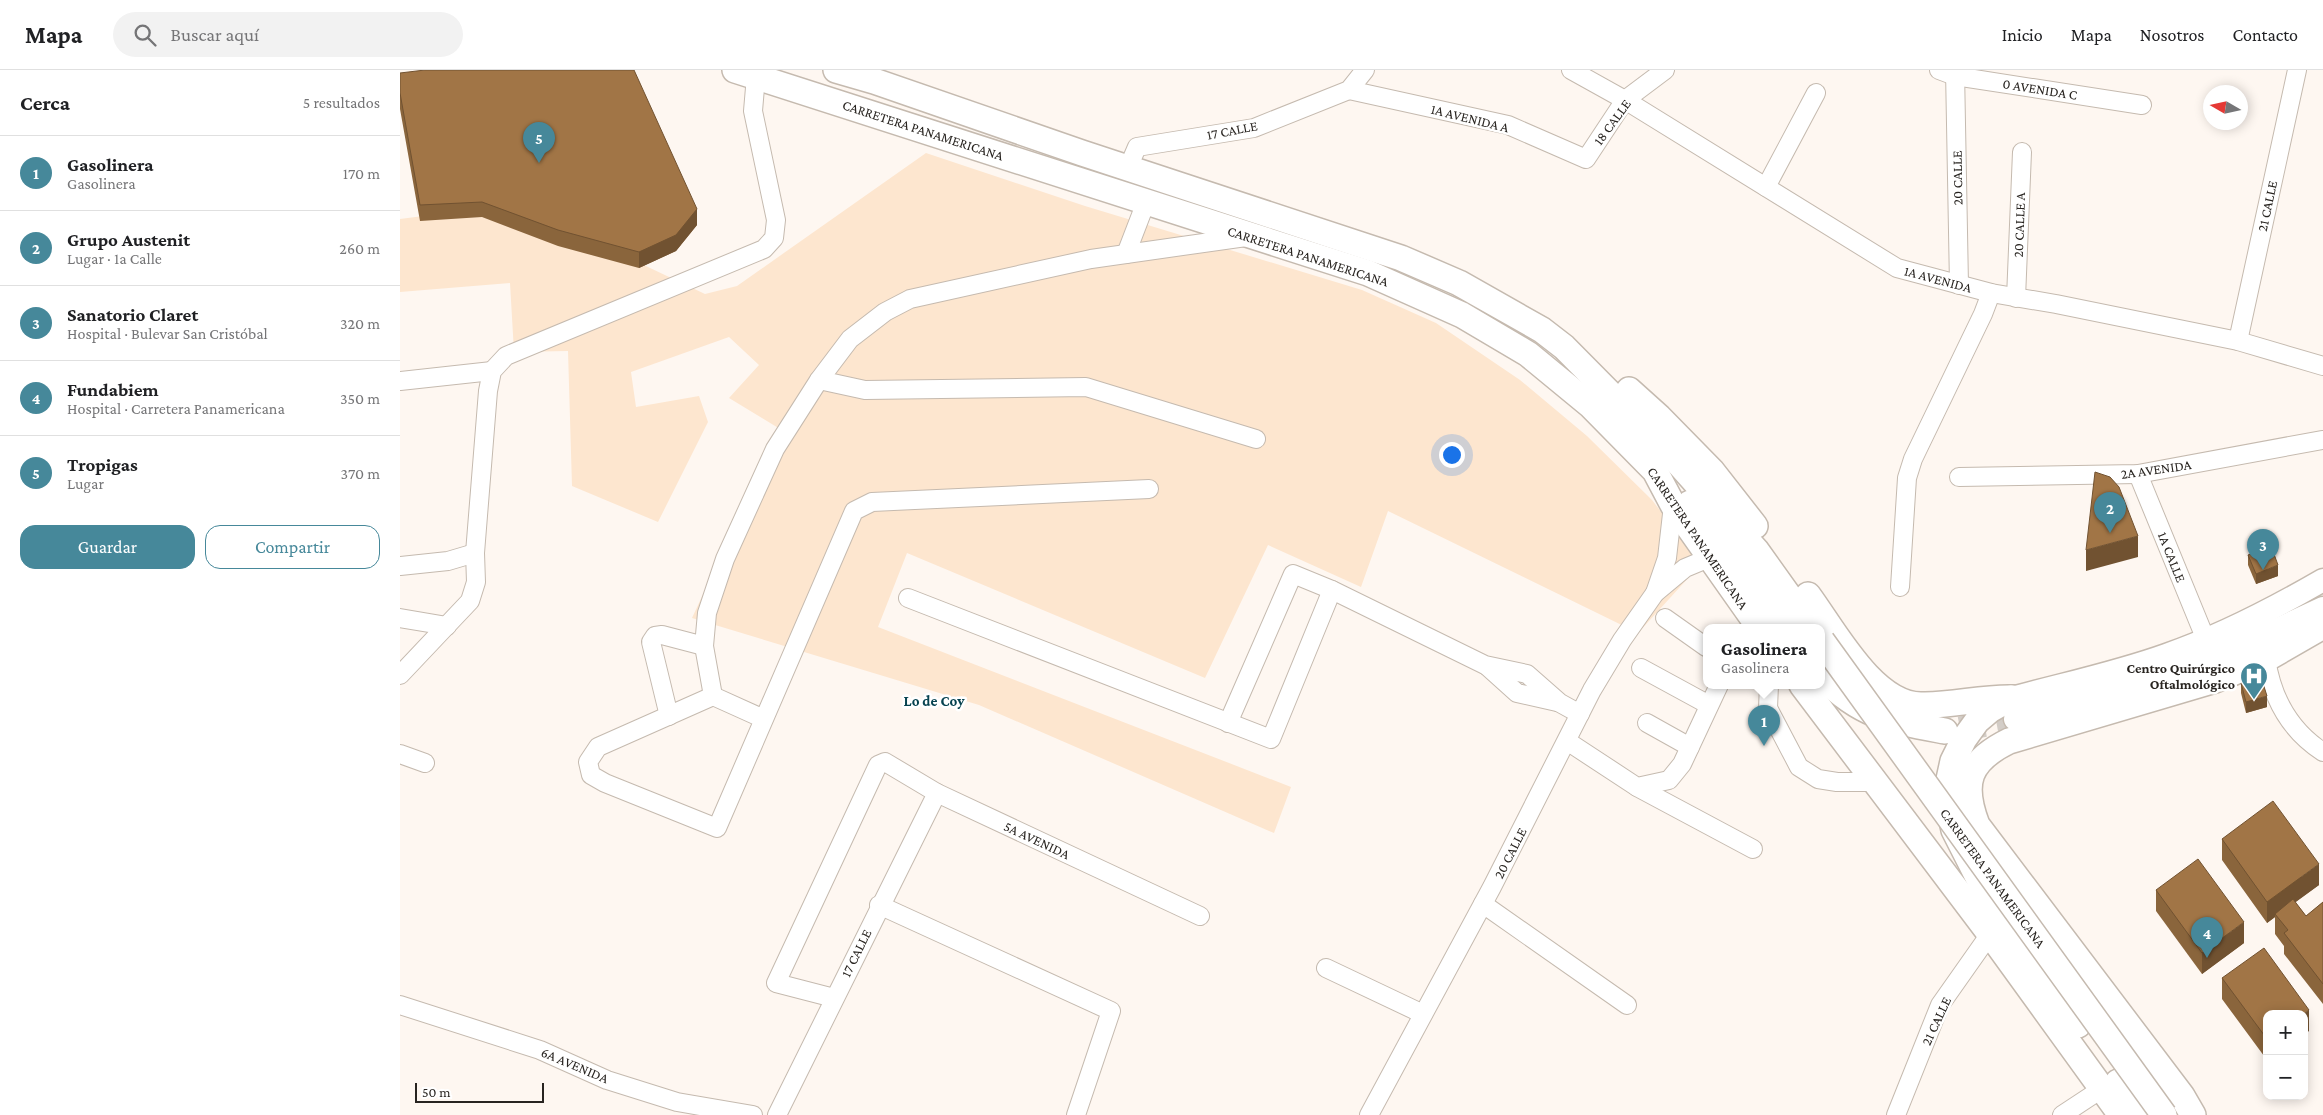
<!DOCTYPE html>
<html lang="es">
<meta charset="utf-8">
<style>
body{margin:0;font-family:"Crimson Pro",serif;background:#f2f2f2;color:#202124}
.controls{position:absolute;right:15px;bottom:15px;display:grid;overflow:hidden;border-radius:10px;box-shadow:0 2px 12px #0003}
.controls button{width:45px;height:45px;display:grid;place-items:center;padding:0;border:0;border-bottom:1px solid #e0e0e0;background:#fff;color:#202124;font:25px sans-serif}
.compass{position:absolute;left:1803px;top:15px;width:45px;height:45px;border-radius:50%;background:#fff;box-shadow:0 2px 12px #0003;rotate:279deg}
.scale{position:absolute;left:15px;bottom:12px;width:129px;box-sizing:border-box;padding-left:5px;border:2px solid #282420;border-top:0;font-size:14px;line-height:18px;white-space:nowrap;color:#282420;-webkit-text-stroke:4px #fff;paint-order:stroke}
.you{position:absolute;left:1051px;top:384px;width:18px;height:18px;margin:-12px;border:4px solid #fff;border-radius:50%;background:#1a73e8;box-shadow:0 0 0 8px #1a73e833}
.badge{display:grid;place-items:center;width:32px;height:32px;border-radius:50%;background:#46889a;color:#fff;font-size:16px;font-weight:700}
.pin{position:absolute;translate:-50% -41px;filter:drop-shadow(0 1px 2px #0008)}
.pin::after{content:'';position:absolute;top:26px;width:18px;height:15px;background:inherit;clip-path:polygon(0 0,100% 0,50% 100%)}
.popup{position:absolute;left:1303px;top:554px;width:122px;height:65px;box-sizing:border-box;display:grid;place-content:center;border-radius:10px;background:#fff;filter:drop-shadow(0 1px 4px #0005);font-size:16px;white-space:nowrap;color:#757577}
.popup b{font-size:19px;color:#202124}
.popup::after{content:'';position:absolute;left:50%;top:100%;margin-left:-10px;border:10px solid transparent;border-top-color:#fff}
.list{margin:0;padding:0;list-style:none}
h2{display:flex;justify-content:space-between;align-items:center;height:65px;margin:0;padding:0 20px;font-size:21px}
h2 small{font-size:16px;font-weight:400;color:#757577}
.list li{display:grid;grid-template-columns:32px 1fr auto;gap:15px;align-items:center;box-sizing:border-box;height:75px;padding:0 20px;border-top:1px solid #e0e0e0}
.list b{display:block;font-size:19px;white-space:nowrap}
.list p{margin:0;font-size:16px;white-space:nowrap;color:#757577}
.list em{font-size:16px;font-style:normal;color:#757577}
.actions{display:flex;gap:10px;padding:15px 20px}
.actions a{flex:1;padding:11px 0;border:1px solid #46889a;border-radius:15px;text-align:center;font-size:18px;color:#46889a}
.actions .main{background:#46889a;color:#fff}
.icon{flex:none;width:28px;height:28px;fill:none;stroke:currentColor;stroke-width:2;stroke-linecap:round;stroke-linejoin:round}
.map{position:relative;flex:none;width:1923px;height:1045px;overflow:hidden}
header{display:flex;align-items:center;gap:30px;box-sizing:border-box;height:70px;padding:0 25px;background:#fff;border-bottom:1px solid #e0e0e0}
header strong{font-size:24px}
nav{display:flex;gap:28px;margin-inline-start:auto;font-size:18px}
.search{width:350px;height:45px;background:#f2f2f2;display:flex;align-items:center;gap:12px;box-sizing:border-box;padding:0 18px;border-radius:28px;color:#757577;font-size:19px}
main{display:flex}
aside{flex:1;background:#fff}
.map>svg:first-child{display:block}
.green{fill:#fde6cf}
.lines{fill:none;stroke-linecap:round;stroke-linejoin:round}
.highway-tunnel{stroke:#d3cdc7;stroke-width:25;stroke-dasharray:25 12;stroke-linecap:butt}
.minor-casing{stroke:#c5baaf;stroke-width:20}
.major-casing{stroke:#c5baaf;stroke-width:25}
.highway-casing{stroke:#c5baaf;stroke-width:28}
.minor{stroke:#fff;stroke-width:18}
.major{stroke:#fff;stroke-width:22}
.highway{stroke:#fff;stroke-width:25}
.highway-bridge-casing{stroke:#c5baaf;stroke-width:28;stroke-linecap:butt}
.highway-bridge{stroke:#fff;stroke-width:25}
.wall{fill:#8a653c}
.shaded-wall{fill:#715231}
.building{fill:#a17546;stroke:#715231}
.labels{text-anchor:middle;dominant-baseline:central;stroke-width:5;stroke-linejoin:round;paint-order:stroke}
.street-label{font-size:14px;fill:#282420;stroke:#fff}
.poi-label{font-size:14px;font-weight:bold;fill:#282420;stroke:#fff;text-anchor:end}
.neighbourhood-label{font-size:15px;font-weight:bold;fill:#074350;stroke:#fff}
</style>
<header>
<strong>Mapa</strong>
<div class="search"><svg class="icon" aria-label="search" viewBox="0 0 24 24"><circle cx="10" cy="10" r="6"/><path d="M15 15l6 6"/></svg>Buscar aquí</div>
<nav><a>Inicio</a><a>Mapa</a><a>Nosotros</a><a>Contacto</a></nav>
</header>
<main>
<aside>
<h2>Cerca<small>5 resultados</small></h2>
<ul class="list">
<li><span class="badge">1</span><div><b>Gasolinera</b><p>Gasolinera</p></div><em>170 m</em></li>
<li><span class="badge">2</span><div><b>Grupo Austenit</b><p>Lugar · 1a Calle</p></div><em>260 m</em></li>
<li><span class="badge">3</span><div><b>Sanatorio Claret</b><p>Hospital · Bulevar San Cristóbal</p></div><em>320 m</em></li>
<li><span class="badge">4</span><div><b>Fundabiem</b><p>Hospital · Carretera Panamericana</p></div><em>350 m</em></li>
<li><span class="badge">5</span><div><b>Tropigas</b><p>Lugar</p></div><em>370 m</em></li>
</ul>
<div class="actions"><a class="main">Guardar</a><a>Compartir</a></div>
</aside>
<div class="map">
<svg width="1923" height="1045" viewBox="0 0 1923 1045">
<rect width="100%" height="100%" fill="#fef7f1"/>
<path class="green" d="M 526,83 L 685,136 L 962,220 L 1036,253 L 1120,310 L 1187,366 L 1252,430 L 1301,494 L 1238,563 L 988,441 L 961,517 L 868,475 L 805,608 L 507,483 L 478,557 L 891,717 L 874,763 L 579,635 L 292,548 L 380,359 L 329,328 L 359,295 L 329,267 L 231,302 L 236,337 L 299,326 L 308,352 L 258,452 L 172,416 L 168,281 L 114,282 L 110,213 L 0,222 L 0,149 L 115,134 L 305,224 L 337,216 Z"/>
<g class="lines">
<path class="highway-tunnel" d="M 1560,659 L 1615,649"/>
<g class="minor-casing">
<g id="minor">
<path d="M 1171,0 L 1225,30 L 1497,198 L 1591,223 L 1656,234 L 1838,271 L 1923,296"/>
<path d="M 1539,0 L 1555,6 L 1742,35"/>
<path d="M 1555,0 L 1559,215"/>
<path d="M 949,20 L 1108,55 L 1186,89 L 1225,30 L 1265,0"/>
<path d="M 728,98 L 737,77 L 854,58 L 949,20 L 965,0"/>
<path d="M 1366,117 L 1416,23"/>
<path d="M 726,184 L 746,132"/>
<path d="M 1616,228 L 1622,82"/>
<path d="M 1838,271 L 1897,0"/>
<path d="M 419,310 L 465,320 L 686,317 L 856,369"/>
<path d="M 0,311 L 92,301"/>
<path d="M 1738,404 L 1806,570"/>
<path d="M 1559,407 L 1738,404 L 1922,370"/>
<path d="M 0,496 L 48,491 L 75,483"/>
<path d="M 1500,517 L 1507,408 L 1513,389 L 1583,244 L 1591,223"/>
<path d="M 1255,523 L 1267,488 L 1273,435"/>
<path d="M 508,528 L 871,669 L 932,520"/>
<path d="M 0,548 L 47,556"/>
<path d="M 1265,548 L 1306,577"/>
<path d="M 1866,589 C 1872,628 1889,660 1923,682"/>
<path d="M 1087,596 L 1117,623 L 1157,632"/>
<path d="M 1241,598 L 1309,635"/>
<path d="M 0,605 L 70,531 L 76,512 L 75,483 L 88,321 L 92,301 L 106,286 L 364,179 L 374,168 L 376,150 L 353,41 L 356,6"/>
<path d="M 1369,615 L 1368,638 L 1399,697 L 1418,709 L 1437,712 L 1477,712"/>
<path d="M 313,626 L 304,576 L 307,543 L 325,489 L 375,379 L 419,310 L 450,269 L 485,242 L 510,229 L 691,189 L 846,167"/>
<path d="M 269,646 L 251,572 L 255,566 L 262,565 L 304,576"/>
<path d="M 364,649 L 313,626 L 198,677 L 188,692 L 191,705 L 205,713 L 317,758 L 454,441 L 472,432 L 749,419"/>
<path d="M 828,653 L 893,504 L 932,520 L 1085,595 L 1127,604 L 1160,633 L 1180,644"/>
<path d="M 1247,653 L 1290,677"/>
<path d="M 1167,671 L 1237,717 L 1269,710 L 1282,694 L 1319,615"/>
<path d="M 0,684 L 25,693"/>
<path d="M 1237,717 L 1353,779"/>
<path d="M 1083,834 L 1227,935"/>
<path d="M 479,835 L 711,941 L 676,1045"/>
<path d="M 926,898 L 1023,944"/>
<path d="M 434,928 L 376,913 L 478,695 L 485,692 L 537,723 L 800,846"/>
<path d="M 0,935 L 140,980 L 207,1010 L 277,1032 L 353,1045"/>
<path d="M 377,1045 L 537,723"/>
<path d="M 969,1045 L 1092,817 L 1192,620 L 1222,570 L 1255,523 L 1285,498 L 1309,488"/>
<path d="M 1496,1045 L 1540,935 L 1590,864"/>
<path d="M 1662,1045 L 1703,1018"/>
</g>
</g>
<g class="major-casing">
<g id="major">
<path d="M 1612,628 C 1663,614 1716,603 1766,585 C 1821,566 1873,539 1923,510"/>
<path d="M 1615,649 L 1809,591 L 1923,538"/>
</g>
</g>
<g class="highway-casing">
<g id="highway">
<path d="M 335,0 L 968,203 L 1062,245 L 1128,284 L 1190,335 L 1255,401 L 1273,435 L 1359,557"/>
<path d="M 436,0 L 474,11 L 682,83 L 1001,188 L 1059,213 L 1142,260 L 1164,277 L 1271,385 L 1356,480 L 1411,557"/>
<path d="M 1229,320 L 1259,347 L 1312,401 L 1355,456"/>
<path d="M 1290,433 L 1384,557"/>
<path d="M 1408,525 C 1434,560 1473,635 1521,635 C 1552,636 1581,627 1612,628"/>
<path d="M 1422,607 C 1462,647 1491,651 1545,661"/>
<path d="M 1402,615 L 1590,864 L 1721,1045"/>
<path d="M 1611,628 L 1590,640 L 1577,651 L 1564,669 L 1553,691 L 1546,723 L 1554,760 L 1585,821 L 1678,955"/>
<path d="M 1718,1012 L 1741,1045"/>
<path d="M 1793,1045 L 1782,1026 L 1577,755 C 1561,713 1568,691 1609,671 L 1815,610 L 1866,589 L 1923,556"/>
</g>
</g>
<use href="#minor" class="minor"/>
<use href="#major" class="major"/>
<use href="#highway" class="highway"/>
<g class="highway-bridge-casing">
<path id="highway-bridge" d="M 1422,571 L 1764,1045"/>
</g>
<use href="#highway-bridge" class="highway-bridge"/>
</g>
<g class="wall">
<path d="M 0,3 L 297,155 L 276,181 L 239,198 L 158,176 L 82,147 L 20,151 L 0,39 Z"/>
<path d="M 1848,485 L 1878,506 L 1856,514 L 1848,495 Z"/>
<path d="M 1841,613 L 1867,637 L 1846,643 L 1841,623 Z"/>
<path d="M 1822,769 L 1919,815 L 1895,832 L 1906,846 L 1923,832 L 1923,934 L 1884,884 L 1884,876 L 1875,864 L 1875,847 L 1867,853 L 1822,790 Z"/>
<path d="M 1756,820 L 1844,873 L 1802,904 L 1756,841 Z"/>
<path d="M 1822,908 L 1909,961 L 1867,944 L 1867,990 L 1822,929 Z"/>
</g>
<g class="shaded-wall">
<path d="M 297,139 L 297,155 L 276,181 L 239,198 L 239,182 Z"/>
<path d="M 1738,466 L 1738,487 L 1686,501 L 1686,480 Z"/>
<path d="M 1878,495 L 1878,506 L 1856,514 L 1856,504 Z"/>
<path d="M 1867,626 L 1867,637 L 1846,643 L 1846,632 Z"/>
<path d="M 1919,794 L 1919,815 L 1877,846 L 1875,844 L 1875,847 L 1867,853 L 1867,832 Z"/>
<path d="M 1844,852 L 1844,873 L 1802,904 L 1802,883 Z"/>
<path d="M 1909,940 L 1909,961 L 1904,965 L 1904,944 Z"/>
</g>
<g class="building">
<path d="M 25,0 L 234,0 L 297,139 L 276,165 L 239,182 L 158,160 L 82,132 L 20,135 L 0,23 L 0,3 Z"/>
<path d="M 1695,402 L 1710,407 L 1719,417 L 1738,466 L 1686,480 Z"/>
<path d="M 1871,476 L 1878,495 L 1856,504 L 1848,485 Z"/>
<path d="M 1861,607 L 1867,626 L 1846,632 L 1841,613 Z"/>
<path d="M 1873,731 L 1919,794 L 1867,832 L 1822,769 Z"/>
<path d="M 1798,789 L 1844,852 L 1802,883 L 1756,820 Z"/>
<path d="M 1893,829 L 1906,846 L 1923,832 L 1923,914 L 1884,863 L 1888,860 L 1875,844 Z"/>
<path d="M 1864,878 L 1909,940 L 1904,944 L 1867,944 L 1867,969 L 1822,908 Z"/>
</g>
<defs>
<g id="hospital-pin" transform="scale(1.4375)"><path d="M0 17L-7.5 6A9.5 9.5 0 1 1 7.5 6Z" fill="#46889a" stroke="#fff"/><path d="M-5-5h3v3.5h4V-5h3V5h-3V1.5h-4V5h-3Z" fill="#fff"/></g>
</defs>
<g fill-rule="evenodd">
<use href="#hospital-pin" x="1854" y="606"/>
</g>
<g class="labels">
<g class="street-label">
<text transform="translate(1640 19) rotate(9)">0 AVENIDA C</text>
<text transform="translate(1070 48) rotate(14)">1A AVENIDA A</text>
<text transform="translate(1212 52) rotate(-54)">18 CALLE</text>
<text transform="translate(523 60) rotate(18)">CARRETERA PANAMERICANA</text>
<text transform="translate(832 60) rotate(-11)">17 CALLE</text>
<text transform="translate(1557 108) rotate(-91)">20 CALLE</text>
<text transform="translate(1867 136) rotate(-78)">21 CALLE</text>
<text transform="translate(1619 155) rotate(-88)">20 CALLE A</text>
<text transform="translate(908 186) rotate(18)">CARRETERA PANAMERICANA</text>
<text transform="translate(1538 209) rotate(15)">1A AVENIDA</text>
<text transform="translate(1756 399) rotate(-8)">2A AVENIDA</text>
<text transform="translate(1298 468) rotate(56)">CARRETERA PANAMERICANA</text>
<text transform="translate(1772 487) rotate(68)">1A CALLE</text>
<text transform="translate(637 770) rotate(25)">5A AVENIDA</text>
<text transform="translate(1110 783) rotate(-63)">20 CALLE</text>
<text transform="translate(1593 808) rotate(54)">CARRETERA PANAMERICANA</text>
<text transform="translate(456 883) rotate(-64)">17 CALLE</text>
<text transform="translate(1536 951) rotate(-65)">21 CALLE</text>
<text transform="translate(175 995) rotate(23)">6A AVENIDA</text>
</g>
<g class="poi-label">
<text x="1835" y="598">Centro Quirúrgico<tspan x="1835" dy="16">Oftalmológico</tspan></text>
</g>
<g class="neighbourhood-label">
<text x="534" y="631">Lo de Coy</text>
</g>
</g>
</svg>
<div class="controls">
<button>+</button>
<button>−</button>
</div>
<svg class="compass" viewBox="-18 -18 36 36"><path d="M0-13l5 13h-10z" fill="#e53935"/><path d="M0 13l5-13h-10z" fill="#757577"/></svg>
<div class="scale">50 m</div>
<div class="you"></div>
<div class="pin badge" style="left:1364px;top:676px">1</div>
<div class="popup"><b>Gasolinera</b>Gasolinera</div>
<div class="pin badge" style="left:1710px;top:463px">2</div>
<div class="pin badge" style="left:1863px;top:500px">3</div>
<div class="pin badge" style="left:1807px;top:888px">4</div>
<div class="pin badge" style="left:139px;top:93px">5</div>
</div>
</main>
